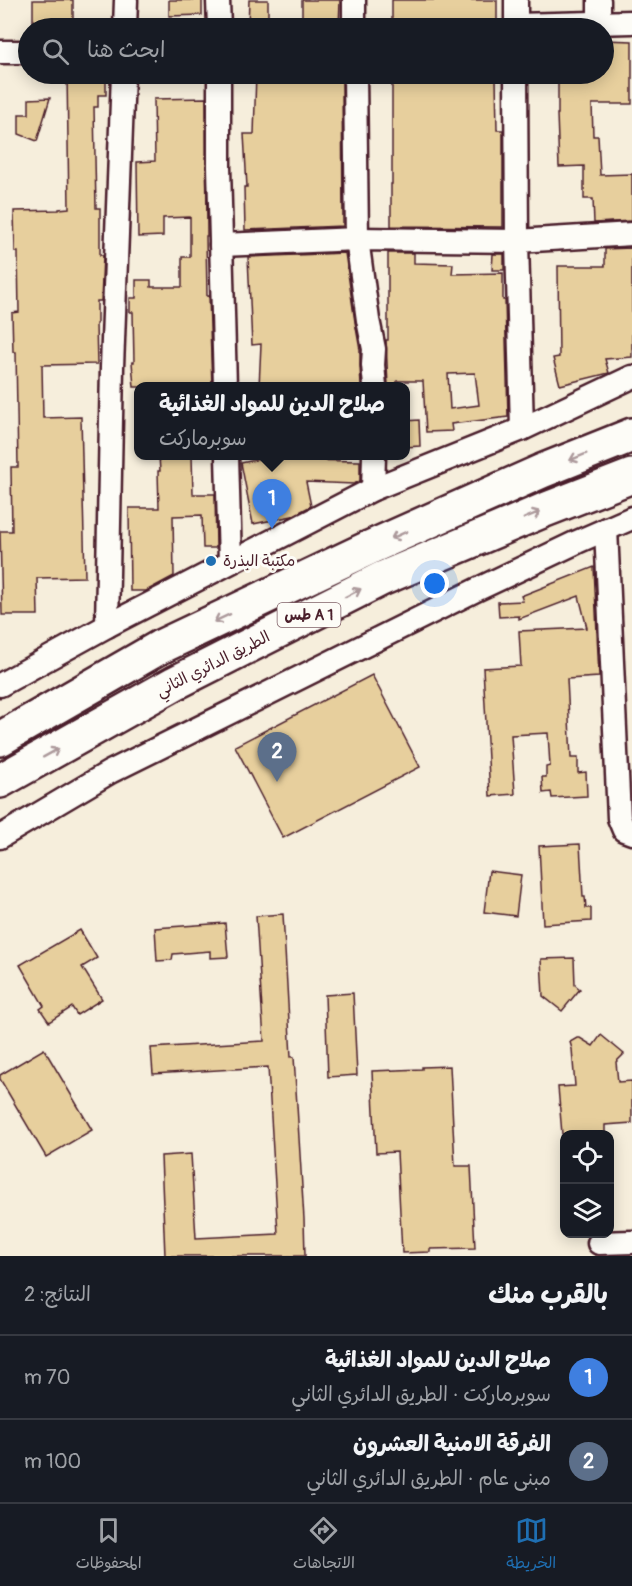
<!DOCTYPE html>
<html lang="ar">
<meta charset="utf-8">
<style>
body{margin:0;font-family:Pangolin,"Playpen Sans Arabic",sans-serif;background:#20242c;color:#f1f3f6;direction:rtl}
.controls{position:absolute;right:18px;bottom:18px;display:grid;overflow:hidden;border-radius:12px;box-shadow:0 3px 15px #0003}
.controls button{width:54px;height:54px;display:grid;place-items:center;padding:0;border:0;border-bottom:2px solid #363941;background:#171b24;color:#f1f3f6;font:30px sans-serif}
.you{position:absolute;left:435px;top:584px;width:21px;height:21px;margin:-15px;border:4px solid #fff;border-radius:50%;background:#1a73e8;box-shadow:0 0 0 9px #1a73e833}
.badge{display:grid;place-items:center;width:39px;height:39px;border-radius:50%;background:#1f6fb2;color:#fff;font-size:20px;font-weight:700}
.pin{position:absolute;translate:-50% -50px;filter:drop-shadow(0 2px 3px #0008)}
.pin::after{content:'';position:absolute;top:32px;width:21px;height:18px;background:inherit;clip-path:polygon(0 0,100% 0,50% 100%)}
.popup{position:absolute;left:134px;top:382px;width:276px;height:78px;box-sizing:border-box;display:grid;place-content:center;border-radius:12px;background:#171b24;filter:drop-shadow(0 2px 4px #0005);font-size:20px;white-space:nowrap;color:#9ea1a6}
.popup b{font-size:22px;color:#f1f3f6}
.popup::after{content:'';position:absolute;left:50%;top:100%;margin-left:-12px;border:12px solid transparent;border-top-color:#171b24}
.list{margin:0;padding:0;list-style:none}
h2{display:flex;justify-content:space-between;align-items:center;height:78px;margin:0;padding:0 24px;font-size:26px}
h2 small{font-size:20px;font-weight:400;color:#9ea1a6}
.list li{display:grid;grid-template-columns:39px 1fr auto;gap:18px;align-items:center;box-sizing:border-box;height:84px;padding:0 24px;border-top:2px solid #363941}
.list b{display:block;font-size:22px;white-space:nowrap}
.list p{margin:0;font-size:20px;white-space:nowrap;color:#9ea1a6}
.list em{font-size:20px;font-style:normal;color:#9ea1a6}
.icon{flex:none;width:33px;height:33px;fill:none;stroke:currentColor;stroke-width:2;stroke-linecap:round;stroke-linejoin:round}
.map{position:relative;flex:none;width:632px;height:1256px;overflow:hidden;direction:ltr}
.search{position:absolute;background:#171b24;box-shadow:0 3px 15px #0003;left:18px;right:18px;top:18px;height:66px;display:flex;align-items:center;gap:15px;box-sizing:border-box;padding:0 21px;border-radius:33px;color:#9ea1a6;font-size:22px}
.sheet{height:246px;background:#171b24}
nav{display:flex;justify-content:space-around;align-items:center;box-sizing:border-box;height:84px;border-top:2px solid #363941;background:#171b24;font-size:16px;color:#9ea1a6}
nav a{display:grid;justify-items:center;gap:3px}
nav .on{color:#1f6fb2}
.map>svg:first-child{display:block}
.building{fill:#e7cf9d;stroke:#4a1f2b;stroke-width:1.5;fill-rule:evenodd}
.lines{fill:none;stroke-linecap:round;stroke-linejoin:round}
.minor-casing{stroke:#4a1f2b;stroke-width:27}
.highway-casing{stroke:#4a1f2b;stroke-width:38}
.minor{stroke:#fdfcf7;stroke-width:22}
.highway{stroke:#fdfcf7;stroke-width:33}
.oneway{stroke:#ac999b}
.poi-dot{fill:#1f6fb2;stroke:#fdfcf7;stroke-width:2}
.labels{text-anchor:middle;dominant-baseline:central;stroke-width:6;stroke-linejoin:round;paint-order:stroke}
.shield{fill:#fdfcf7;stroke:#806168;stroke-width:1.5}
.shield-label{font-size:15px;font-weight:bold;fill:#4a1f2b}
.poi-label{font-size:16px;fill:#4a1f2b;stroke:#fdfcf7;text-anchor:start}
.street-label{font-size:16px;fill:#4a1f2b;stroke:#fdfcf7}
</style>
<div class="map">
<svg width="632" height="1256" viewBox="0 0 632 1256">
<rect width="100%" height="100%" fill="#f6eedc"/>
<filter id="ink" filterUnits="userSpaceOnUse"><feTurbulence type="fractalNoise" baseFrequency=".0167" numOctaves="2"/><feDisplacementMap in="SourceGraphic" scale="12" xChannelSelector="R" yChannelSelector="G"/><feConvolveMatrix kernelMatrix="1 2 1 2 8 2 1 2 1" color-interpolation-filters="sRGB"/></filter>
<g filter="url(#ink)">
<g class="building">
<rect x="33" y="0" width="40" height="28"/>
<path d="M 169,0 L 202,0 L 202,15 L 169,16 Z"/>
<path d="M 249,0 L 268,0 L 268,28 L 248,28 Z"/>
<path d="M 302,0 L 340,0 L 339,28 L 302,28 Z"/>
<rect x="392" y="0" width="105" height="28"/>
<path d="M 603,40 L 632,41 L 632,104 L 592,104 L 593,136 L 598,136 L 600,175 L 632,174 L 632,221 L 594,223 L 593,199 L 584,199 L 584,166 L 559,167 L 557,114 L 558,114 L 558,74 L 603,74 Z"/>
<path d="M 67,74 L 106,74 L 106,95 L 98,95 L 98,107 L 94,107 L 96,208 L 100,208 L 100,255 L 103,255 L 101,301 L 97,301 L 97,324 L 96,324 L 97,364 L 42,365 L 43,418 L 81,417 L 85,577 L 37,578 L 38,615 L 2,615 L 0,531 L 12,531 L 11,467 L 18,467 L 16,352 L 13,352 L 12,313 L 19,312 L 18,252 L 15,252 L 14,211 L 59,210 L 59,209 L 69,208 Z"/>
<path d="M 256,74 L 342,74 L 343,226 L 245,230 L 244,187 L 247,187 L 244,134 L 254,134 Z"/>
<path d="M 392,74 L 437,74 L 437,80 L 496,78 L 497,130 L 503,130 L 503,227 L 391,226 L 391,184 L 392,184 Z"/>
<path d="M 50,98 L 37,141 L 19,134 L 19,114 L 29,114 L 29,99 Z"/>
<path d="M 206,98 L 207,236 L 206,236 L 207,296 L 209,296 L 212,387 L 134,387 L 132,362 L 134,362 L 133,312 L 130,312 L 130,298 L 136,298 L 136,280 L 151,280 L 151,287 L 182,287 L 182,257 L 190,257 L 190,217 L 163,218 L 163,236 L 138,237 L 137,162 L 155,161 L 154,99 Z"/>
<path d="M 632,248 L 632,357 L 605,359 L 609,373 L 560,385 L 553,358 L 559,357 L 558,266 L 605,266 L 605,249 Z"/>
<path d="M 345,253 L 355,322 L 360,350 L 360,366 L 361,387 L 259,387 L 261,344 L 252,345 L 248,257 Z"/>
<path d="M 388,253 L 414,253 L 414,263 L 453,264 L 452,274 L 503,273 L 503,300 L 505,300 L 508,417 L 451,424 L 452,431 L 426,432 L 423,381 L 397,381 L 397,387 L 388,387 L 386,340 L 388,340 ZM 475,373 L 479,405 L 450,409 L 448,374 Z"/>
<path d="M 493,254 L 504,254 L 504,270 L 492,270 Z"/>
<path d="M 419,420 L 420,446 L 405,447 L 405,421 Z"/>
<path d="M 159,456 L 192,456 L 193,494 L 215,494 L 216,548 L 203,548 L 202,515 L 173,516 L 174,576 L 146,591 L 130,591 L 129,508 L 159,508 L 158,471 L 160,471 Z"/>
<path d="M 274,456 L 300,456 L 301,460 L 360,461 L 360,481 L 354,484 L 306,482 L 311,506 L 292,516 L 253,524 L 241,463 Z"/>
<path d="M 594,567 L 599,677 L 567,679 L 571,758 L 578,758 L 578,773 L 586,772 L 587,796 L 552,798 L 551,792 L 543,793 L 542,777 L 546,777 L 546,767 L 550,766 L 548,733 L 511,735 L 515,794 L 490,796 L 483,668 L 521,666 L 519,631 L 587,628 L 579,596 L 519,619 L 519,616 L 499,617 L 498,602 L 523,601 L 521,596 Z"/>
<path d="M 372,675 L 420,767 L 283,838 L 235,746 Z"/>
<path d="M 580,844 L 583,897 L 585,897 L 586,908 L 591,908 L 591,921 L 543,924 L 539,846 Z"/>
<path d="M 489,871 L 521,875 L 516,916 L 484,912 Z"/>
<path d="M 283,914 L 291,1057 L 294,1057 L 304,1219 L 305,1256 L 165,1256 L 161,1156 L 191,1154 L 196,1238 L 278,1234 L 268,1067 L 153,1074 L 151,1048 L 264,1041 L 256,916 Z"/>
<path d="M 225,923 L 228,957 L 210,958 L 210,951 L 173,954 L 172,960 L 157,961 L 155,928 Z"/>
<path d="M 80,930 L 97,958 L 82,967 L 102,999 L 77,1015 L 72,1007 L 49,1022 L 40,1009 L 44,1006 L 20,965 Z"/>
<path d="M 574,958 L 575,985 L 580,989 L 562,1011 L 543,996 L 541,959 Z"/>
<path d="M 353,993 L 357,1075 L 328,1077 L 325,995 Z"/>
<path d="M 601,1035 L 624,1054 L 616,1062 L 618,1082 L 632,1081 L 632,1123 L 605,1125 L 605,1134 L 562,1134 L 558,1087 L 575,1086 L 572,1049 L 570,1042 L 577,1038 L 580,1038 L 593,1046 Z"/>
<path d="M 44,1049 L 92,1130 L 46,1157 L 0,1079 L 0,1075 Z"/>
<path d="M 450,1066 L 455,1166 L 471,1166 L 475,1248 L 430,1249 L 430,1252 L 402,1253 L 397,1152 L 376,1153 L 372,1071 L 422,1069 L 422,1067 Z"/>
</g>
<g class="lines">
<g class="minor-casing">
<g id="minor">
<path d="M 218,0 L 219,28"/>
<path d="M 354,0 L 354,28"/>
<path d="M 599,24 L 599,0"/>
<path d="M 516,25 L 632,22"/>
<path d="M 125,28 L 126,0"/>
<path d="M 516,28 L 516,0"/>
<path d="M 0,52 L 28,52"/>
<path d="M 219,74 L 219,167 L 225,386"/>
<path d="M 355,74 L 357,239 L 368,320 L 374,349 L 373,365 L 375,386"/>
<path d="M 516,74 L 517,241 L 522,429"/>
<path d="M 221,245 L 357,239 L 517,241 L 632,234"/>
<path d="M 227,456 L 230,562"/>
<path d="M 373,489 L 374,456"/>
<path d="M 606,529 L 619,818 L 624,830 L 632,833"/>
<path d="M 107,626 L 112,367 L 123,74"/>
<path d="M 0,685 L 107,626 L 373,489 L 522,429 L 632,377"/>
<path d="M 0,837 L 110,772 L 476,590 L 577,542 L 632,518"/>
<path d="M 599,1243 L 632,1242"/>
</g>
</g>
<g class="highway-casing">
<g id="highway">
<path d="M 0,739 L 160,647 L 371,547 L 542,471 L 632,435"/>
<path d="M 0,781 L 175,683 L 381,579 L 542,511 L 632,476"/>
</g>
</g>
<use href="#minor" class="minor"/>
<use href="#highway" class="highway"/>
</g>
<defs><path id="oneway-shaft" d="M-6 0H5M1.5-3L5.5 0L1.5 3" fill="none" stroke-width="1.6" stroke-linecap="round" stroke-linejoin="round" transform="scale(1.5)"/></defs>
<g class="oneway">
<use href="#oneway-shaft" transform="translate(578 457) rotate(158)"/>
<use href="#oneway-shaft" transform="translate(532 515) rotate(-23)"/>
<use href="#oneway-shaft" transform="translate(399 535) rotate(156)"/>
<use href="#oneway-shaft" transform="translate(353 593) rotate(-27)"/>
<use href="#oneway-shaft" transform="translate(222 618) rotate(155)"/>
<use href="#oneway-shaft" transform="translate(51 753) rotate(-29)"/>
</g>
</g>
<circle class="poi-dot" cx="211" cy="561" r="6"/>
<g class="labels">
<rect class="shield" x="277.5" y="603" width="63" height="24" rx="4.5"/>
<g class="shield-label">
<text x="309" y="615">طس A 1</text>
</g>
<g class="poi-label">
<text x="223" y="561">مكتبة البذرة</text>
</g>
<g class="street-label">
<text transform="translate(213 664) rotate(-27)">الطريق الدائري الثاني</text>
</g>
</g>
</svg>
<div class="controls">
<button><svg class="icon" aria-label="locate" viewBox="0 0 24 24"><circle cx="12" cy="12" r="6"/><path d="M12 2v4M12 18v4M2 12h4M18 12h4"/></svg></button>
<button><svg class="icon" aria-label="layers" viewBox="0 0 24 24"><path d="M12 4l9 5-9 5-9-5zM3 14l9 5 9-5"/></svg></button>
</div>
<div class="you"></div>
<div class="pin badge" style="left:272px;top:529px;background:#3f7fe0">1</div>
<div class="popup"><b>صلاح الدين للمواد الغذائية</b>سوبرماركت</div>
<div class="pin badge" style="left:277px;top:782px;background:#5c6f8a">2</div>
<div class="search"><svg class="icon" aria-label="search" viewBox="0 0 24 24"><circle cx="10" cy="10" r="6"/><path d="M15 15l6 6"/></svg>ابحث هنا</div>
</div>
<section class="sheet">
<h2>بالقرب منك<small>النتائج: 2</small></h2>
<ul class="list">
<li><span class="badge" style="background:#3f7fe0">1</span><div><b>صلاح الدين للمواد الغذائية</b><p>سوبرماركت · الطريق الدائري الثاني</p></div><em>70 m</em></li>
<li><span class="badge" style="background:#5c6f8a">2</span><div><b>الفرقة الامنية العشرون</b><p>مبنى عام · الطريق الدائري الثاني</p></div><em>100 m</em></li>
</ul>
</section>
<nav>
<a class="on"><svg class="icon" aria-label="map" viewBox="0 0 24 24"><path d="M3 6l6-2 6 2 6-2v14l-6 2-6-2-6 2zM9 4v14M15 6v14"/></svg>الخريطة</a>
<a><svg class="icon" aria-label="directions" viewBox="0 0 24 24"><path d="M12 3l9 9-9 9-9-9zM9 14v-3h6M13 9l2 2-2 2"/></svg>الاتجاهات</a>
<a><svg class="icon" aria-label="saved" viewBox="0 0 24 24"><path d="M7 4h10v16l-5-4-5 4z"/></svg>المحفوظات</a>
</nav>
